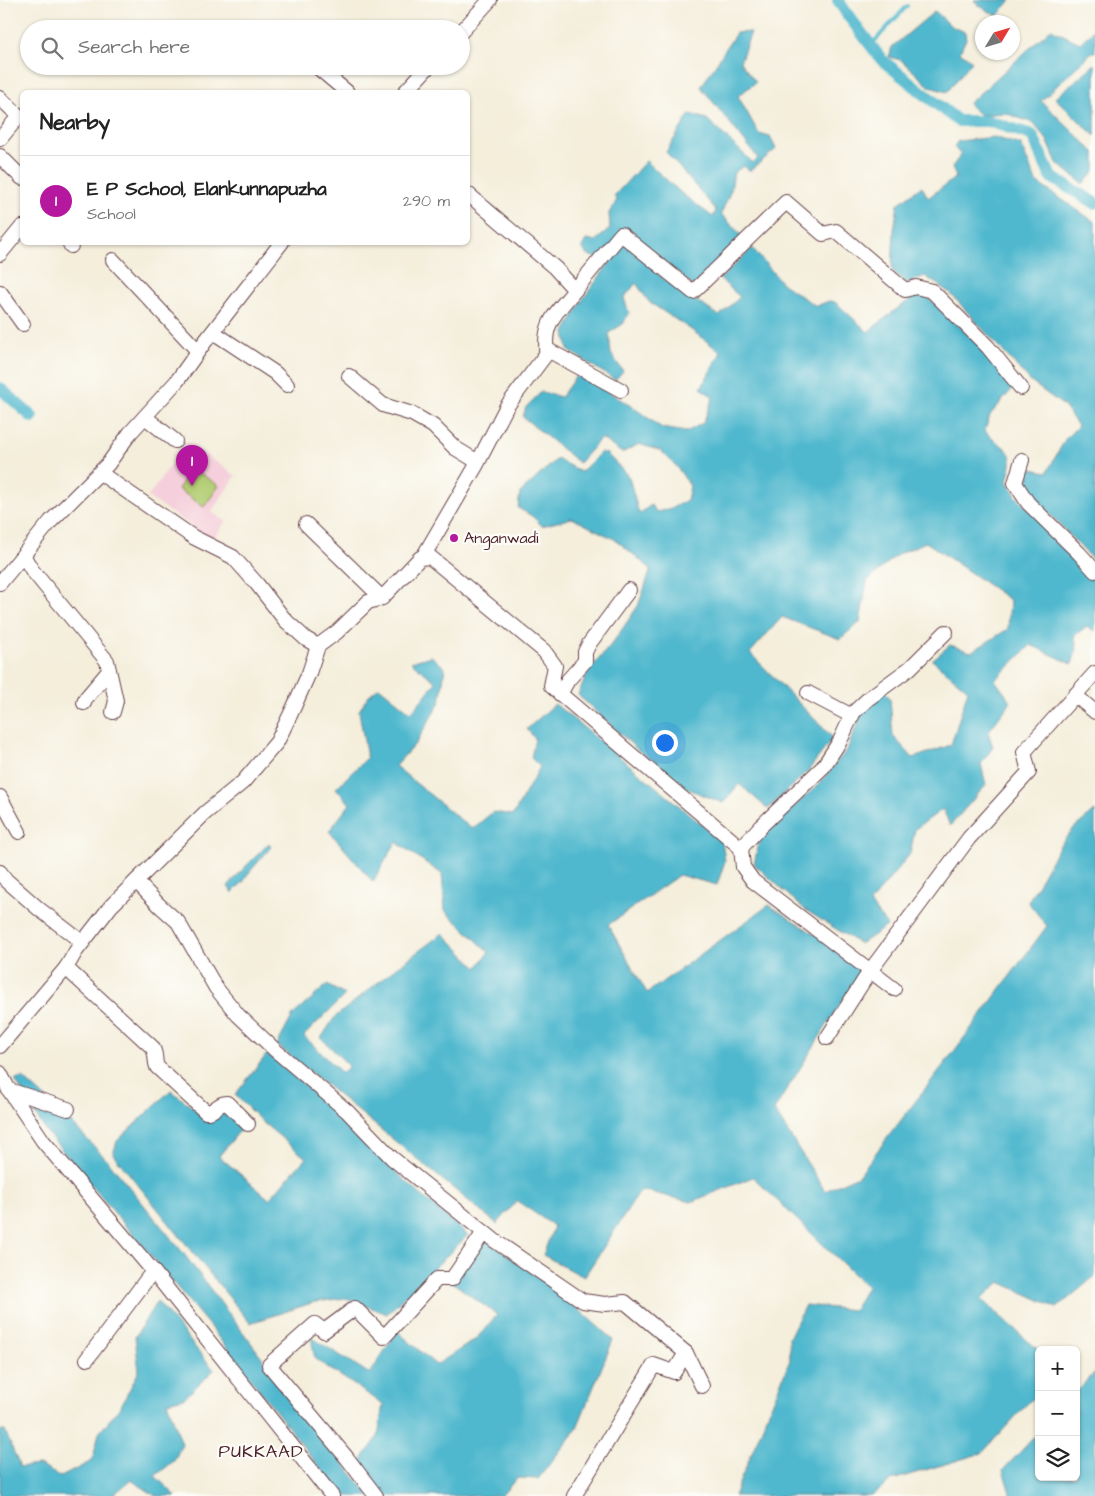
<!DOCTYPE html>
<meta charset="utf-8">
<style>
body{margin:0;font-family:"Architects Daughter",sans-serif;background:#f6f6f6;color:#222}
.controls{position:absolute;right:15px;bottom:15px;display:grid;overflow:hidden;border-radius:8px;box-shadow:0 1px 4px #0004}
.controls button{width:45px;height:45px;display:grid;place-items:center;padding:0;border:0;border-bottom:1px solid #e0e0e0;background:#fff;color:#222;font:25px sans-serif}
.compass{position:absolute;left:975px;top:15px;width:45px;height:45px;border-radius:50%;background:#fff;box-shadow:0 1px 4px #0004;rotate:52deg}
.you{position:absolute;left:664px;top:742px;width:18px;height:18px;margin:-12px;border:4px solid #fff;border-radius:50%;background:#1a73e8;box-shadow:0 0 0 8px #1a73e833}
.badge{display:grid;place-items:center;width:32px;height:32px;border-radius:50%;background:#b5179e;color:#fff;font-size:16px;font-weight:700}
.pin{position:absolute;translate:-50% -41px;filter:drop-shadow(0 1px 2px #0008)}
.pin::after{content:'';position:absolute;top:26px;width:18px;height:15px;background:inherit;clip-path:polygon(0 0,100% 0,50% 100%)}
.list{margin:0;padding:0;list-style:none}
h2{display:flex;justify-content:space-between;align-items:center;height:65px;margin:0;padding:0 20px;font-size:21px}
h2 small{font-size:16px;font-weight:400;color:#767676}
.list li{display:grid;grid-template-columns:32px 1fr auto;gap:15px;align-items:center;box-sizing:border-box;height:90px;padding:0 20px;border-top:1px solid #e0e0e0}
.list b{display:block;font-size:19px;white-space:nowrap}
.list p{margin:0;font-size:16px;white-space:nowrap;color:#767676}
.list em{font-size:16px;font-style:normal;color:#767676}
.icon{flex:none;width:28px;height:28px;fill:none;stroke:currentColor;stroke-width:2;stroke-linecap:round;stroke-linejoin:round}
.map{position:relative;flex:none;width:1095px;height:1496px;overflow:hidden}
.search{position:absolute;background:#fff;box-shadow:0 1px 4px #0004;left:20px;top:20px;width:450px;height:55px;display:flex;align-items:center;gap:12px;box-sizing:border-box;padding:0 18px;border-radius:28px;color:#767676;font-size:19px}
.panel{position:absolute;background:#fff;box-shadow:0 1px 4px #0004;left:20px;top:90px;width:450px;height:155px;border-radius:8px}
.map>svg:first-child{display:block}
.built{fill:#f5cfdb}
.green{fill:#b3ce74;stroke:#7e7650}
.water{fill:#50b8ce;stroke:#4d6c7c}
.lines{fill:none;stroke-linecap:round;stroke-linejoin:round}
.stream{stroke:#50b8ce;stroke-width:4}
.canal{stroke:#50b8ce;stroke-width:12}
.minor-casing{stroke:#643e45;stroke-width:16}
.minor{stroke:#fff;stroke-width:14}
.poi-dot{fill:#b5179e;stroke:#fdfcf7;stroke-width:2}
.labels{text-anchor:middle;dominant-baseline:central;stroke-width:4.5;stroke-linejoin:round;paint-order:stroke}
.poi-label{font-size:16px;fill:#4a1f2b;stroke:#fdfcf7;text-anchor:start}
.neighbourhood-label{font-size:18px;letter-spacing:1px;fill:#4a1f2b;stroke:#fdfcf7}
</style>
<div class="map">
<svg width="1095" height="1496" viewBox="0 0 1095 1496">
<rect width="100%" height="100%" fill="#fdfcf7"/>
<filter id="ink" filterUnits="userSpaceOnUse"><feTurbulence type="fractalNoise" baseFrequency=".02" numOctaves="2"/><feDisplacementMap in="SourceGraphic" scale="10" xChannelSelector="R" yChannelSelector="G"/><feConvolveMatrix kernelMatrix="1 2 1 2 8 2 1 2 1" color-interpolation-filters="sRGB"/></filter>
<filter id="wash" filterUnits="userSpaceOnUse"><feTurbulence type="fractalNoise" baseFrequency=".0096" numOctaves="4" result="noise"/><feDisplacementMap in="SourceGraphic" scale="20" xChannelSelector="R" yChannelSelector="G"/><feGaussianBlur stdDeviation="1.12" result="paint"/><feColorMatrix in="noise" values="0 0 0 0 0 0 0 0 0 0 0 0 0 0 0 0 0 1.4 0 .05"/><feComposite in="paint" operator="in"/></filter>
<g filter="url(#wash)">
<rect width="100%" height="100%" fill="#f4eedb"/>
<path class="built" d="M 187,442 L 236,476 L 211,512 L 226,521 L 212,540 L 148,497 Z"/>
<path class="green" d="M 192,468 L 219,486 L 204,507 L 178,489 Z"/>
<g class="water">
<path d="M 974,0 L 1011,0 L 997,16 L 978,5 Z"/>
<path d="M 935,11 L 951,26 L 965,32 L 966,39 L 960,52 L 972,61 L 947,92 L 930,87 L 901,60 L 889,57 L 892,47 Z"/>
<path d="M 1051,29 L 1080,43 L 1095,29 L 1095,52 L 1092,52 L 1041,101 L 1095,153 L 1095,171 L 1083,184 L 1057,163 L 1047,140 L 1033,123 L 1005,113 L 980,115 L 968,104 Z"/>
<path d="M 751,32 L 740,62 L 756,82 L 738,96 L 759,134 L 770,137 L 776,149 L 750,171 L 744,166 L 734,172 L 731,190 L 721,214 L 744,238 L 694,287 L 628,231 L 598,259 L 586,254 L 582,247 L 586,240 L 595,241 L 610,229 L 609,213 L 617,200 L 614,196 L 646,161 L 681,193 L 713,217 L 716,210 L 666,152 L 690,114 L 707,119 L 753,163 L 758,158 L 701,87 L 736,33 Z"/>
<path d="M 1095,64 L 1095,136 L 1055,98 Z"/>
<path d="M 994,137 L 1021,145 L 1036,182 L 1095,222 L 1095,562 L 1026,489 L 1023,479 L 1027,468 L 1047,472 L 1066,438 L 1078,426 L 1064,406 L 1031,382 L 950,293 L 925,276 L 907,283 L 892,270 L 894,230 L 898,204 L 922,186 L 928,198 L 956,177 L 952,167 L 961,155 L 954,147 L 958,141 Z"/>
<path d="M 624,243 L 665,280 L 719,316 L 740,297 L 720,279 L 752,248 L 783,284 L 816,306 L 829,301 L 835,302 L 868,332 L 898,308 L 921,292 L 945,312 L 985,350 L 1014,387 L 990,415 L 985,430 C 991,442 1011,446 1011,460 C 1012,466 1008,475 1007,481 L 1016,496 L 1095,576 L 1095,631 L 1087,626 L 1074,636 L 1077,648 L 1072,664 L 1031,645 L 995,680 L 1011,702 L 988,732 L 993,747 L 981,764 L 986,785 L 950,826 L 943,809 L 915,829 L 910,854 L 870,903 L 887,926 L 860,944 L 804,909 L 754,864 L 759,842 L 782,817 L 818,785 L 847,750 L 865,705 L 883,689 L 890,698 L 893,736 L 913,758 L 951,745 L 968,690 L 932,660 L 950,645 L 971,652 L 1008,629 L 1010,600 L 926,542 L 898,554 L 867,581 L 860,622 L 840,639 L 782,617 L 750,653 L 833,738 L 808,771 L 768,809 L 739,784 L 723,803 L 686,788 L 639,751 L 578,695 L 588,672 L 614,641 L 638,606 L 651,569 L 616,540 L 572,518 L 542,526 L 532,516 L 518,508 L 520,493 L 557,459 L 581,472 L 601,452 L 607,454 L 629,477 L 639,514 L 651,505 L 657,512 L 672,508 L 687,500 L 690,486 L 677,467 L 661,451 L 639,444 L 622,453 L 601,438 L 579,463 L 523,417 L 526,407 L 541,392 L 561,397 L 576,376 L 598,385 L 637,410 L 662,428 L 686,432 L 703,423 L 713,397 L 701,388 L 721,352 L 690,329 L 649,302 L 636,283 L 624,298 L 629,313 L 623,324 L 609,333 L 611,354 L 623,371 L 615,380 L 568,350 L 565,332 L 583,299 Z"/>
<path d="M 431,656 L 445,668 L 440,702 L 416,743 L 395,766 L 472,829 L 493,812 L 513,815 L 540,767 L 531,758 L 535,739 L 527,729 L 555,704 L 722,841 L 725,861 L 717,885 L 679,875 L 608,925 L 647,993 L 769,905 L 864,966 L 774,1110 L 825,1191 L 858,1176 L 955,1050 L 1047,926 L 1028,902 L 1060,845 L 1074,828 L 1095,811 L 1095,1276 L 1057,1308 L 1000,1282 L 981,1299 L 1039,1351 L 1039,1391 L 982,1453 L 892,1480 L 872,1496 L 734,1496 L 790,1360 L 789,1338 L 805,1305 L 854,1310 L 867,1287 L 753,1177 L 691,1202 L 641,1190 L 584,1277 L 543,1255 L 554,1226 L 517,1201 L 497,1224 L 277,1045 L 293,1015 L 327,985 L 345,995 L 304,1036 L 342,1073 L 349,1066 L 321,1038 L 335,1017 L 396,968 L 443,933 L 477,968 L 489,952 L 445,911 L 442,874 L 396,842 L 373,882 L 329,831 L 350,804 L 336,788 L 367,758 L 359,711 L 368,696 L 379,687 L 411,713 L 436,682 L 411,662 Z"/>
<path d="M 269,843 L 271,847 L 247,875 L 244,881 L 232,893 L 228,886 L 246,866 Z"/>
<path d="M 267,1054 L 327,1103 L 361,1139 L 412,1187 L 468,1235 L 387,1314 L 346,1298 L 315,1302 L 250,1323 L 113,1154 L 117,1141 L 171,1090 L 209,1121 L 223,1105 L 242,1128 L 219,1156 L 269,1199 L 306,1158 L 261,1121 L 235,1095 Z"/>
<path d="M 23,1078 L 65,1116 L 108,1161 L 184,1254 L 313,1425 L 370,1496 L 342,1496 L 207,1323 L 45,1130 L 15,1080 Z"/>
<path d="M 484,1237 L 567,1299 L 613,1340 L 576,1430 L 538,1479 L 517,1478 L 501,1496 L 383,1496 L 360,1462 L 378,1437 L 383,1404 L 315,1359 L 311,1337 L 370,1374 L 397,1331 L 436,1365 L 476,1339 L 497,1315 L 452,1282 Z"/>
<path d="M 157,1301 L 214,1370 L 184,1398 L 167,1402 L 182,1444 L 174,1461 L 155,1476 L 176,1496 L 156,1496 L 131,1480 L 112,1496 L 0,1496 L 0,1431 L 5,1431 L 20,1467 L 39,1465 L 61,1477 L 92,1461 L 99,1433 L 121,1406 L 139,1371 L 135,1337 Z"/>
<path d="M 1095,1372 L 1095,1496 L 1011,1496 L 1003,1470 L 1039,1432 L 1039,1477 L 1076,1477 L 1076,1392 Z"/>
</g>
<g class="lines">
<path class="stream" d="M 871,45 L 907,6"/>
<g class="canal">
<path d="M 838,0 L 847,14 L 882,60 L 958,121 L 988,121 L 1032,135 L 1051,177 L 1095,203"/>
<path d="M 0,388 L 32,417"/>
</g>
</g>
</g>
<g filter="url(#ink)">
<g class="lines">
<g class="minor-casing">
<g id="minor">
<path d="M 461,32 L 490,0"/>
<path d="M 316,66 L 347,92"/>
<path d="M 405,92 L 429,66"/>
<path d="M 0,98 L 19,116 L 0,139"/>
<path d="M 0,156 L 22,178"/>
<path d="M 69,242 L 71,246"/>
<path d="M 0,254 L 22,227"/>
<path d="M 113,260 L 198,351"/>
<path d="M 575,290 L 621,234 L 693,292 L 786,202 L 823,234 L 836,231 L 905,290 L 916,287 L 932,291 L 988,347 L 1021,388"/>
<path d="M 0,292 L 23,324"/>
<path d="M 213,332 L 275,373 L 287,385"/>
<path d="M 546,349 L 621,390"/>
<path d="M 349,376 L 383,405 L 412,414 L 433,426 L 455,448 L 478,462"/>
<path d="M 145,417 L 175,441"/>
<path d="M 1022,460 L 1015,483 L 1028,503 L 1079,553 L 1095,571"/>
<path d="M 101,471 L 103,475 L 193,537 L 233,557 L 257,584 L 285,620 L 306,639 L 318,646"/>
<path d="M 306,524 L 382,598"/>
<path d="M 23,555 L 32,570 L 107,661 L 116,701 L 113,712"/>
<path d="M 423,557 L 476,466 L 507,406 L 547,353 C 542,323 557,312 575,290 L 555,268 L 468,194"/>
<path d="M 0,583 L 51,521 L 108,464 L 130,433 L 177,381 L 204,343 L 282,242"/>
<path d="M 808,693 L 852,716"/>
<path d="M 560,694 L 568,680 L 585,661 L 585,652 L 589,644 L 629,590"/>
<path d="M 1075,695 L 1095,712"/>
<path d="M 84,703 L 86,698 L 109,671"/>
<path d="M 0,797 L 19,832"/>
<path d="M 741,848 L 760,827 L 823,767 L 840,741 L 853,713 L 869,698 L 910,668 L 946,632"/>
<path d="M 0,872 L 6,880 L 39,909 L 82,942"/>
<path d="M 136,881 L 159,905 L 178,922 L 216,988 L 238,1015 L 275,1050 L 347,1111 L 392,1158 L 495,1241 L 583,1301 L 605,1304 L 625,1302 L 686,1353 L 674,1372 L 654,1365 L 574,1496"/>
<path d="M 66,968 L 76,951 L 111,906 L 205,813 L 243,782 L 277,742 L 293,709 L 309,673 L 318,646 L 337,632 L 368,602 L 382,598 L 420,558 L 430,557 L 544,651 L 555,666 L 551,686 L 741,848 L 743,867 L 753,881 L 894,989"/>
<path d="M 827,1038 L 870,971 L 969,838 L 1029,772 L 1024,752 L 1095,673"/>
<path d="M 0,1046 L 66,968 L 152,1047 C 157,1054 154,1060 157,1067 L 206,1112 C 215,1113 218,1102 227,1103 L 248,1124"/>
<path d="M 0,1073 L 9,1090 L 43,1141 L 153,1271 L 332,1496"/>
<path d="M 9,1090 L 68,1109"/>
<path d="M 686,1353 L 702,1386"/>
<path d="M 87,1359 L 153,1271"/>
<path d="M 376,1496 L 347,1458 L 269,1365 L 315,1324 L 324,1331 L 355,1308 L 384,1337 L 437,1279 L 452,1279 L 484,1232"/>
</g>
</g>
<use href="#minor" class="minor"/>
</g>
</g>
<circle class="poi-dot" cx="454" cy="538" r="5"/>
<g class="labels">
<g class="poi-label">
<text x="464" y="538">Anganwadi</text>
</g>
<g class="neighbourhood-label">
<text x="261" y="1451">PUKKAAD</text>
</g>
</g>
</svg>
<div class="controls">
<button>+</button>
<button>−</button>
<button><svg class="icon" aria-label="layers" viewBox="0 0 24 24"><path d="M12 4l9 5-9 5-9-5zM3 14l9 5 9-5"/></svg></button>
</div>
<svg class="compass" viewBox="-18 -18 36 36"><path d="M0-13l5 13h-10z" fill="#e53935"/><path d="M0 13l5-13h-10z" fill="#767676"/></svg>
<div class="you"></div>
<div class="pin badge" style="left:192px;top:486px">1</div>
<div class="search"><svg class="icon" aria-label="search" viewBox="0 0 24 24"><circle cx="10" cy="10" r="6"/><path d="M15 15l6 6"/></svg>Search here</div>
<section class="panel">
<h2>Nearby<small></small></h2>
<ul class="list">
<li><span class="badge">1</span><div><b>E P School, Elankunnapuzha</b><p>School</p></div><em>290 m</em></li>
</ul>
</section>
</div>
